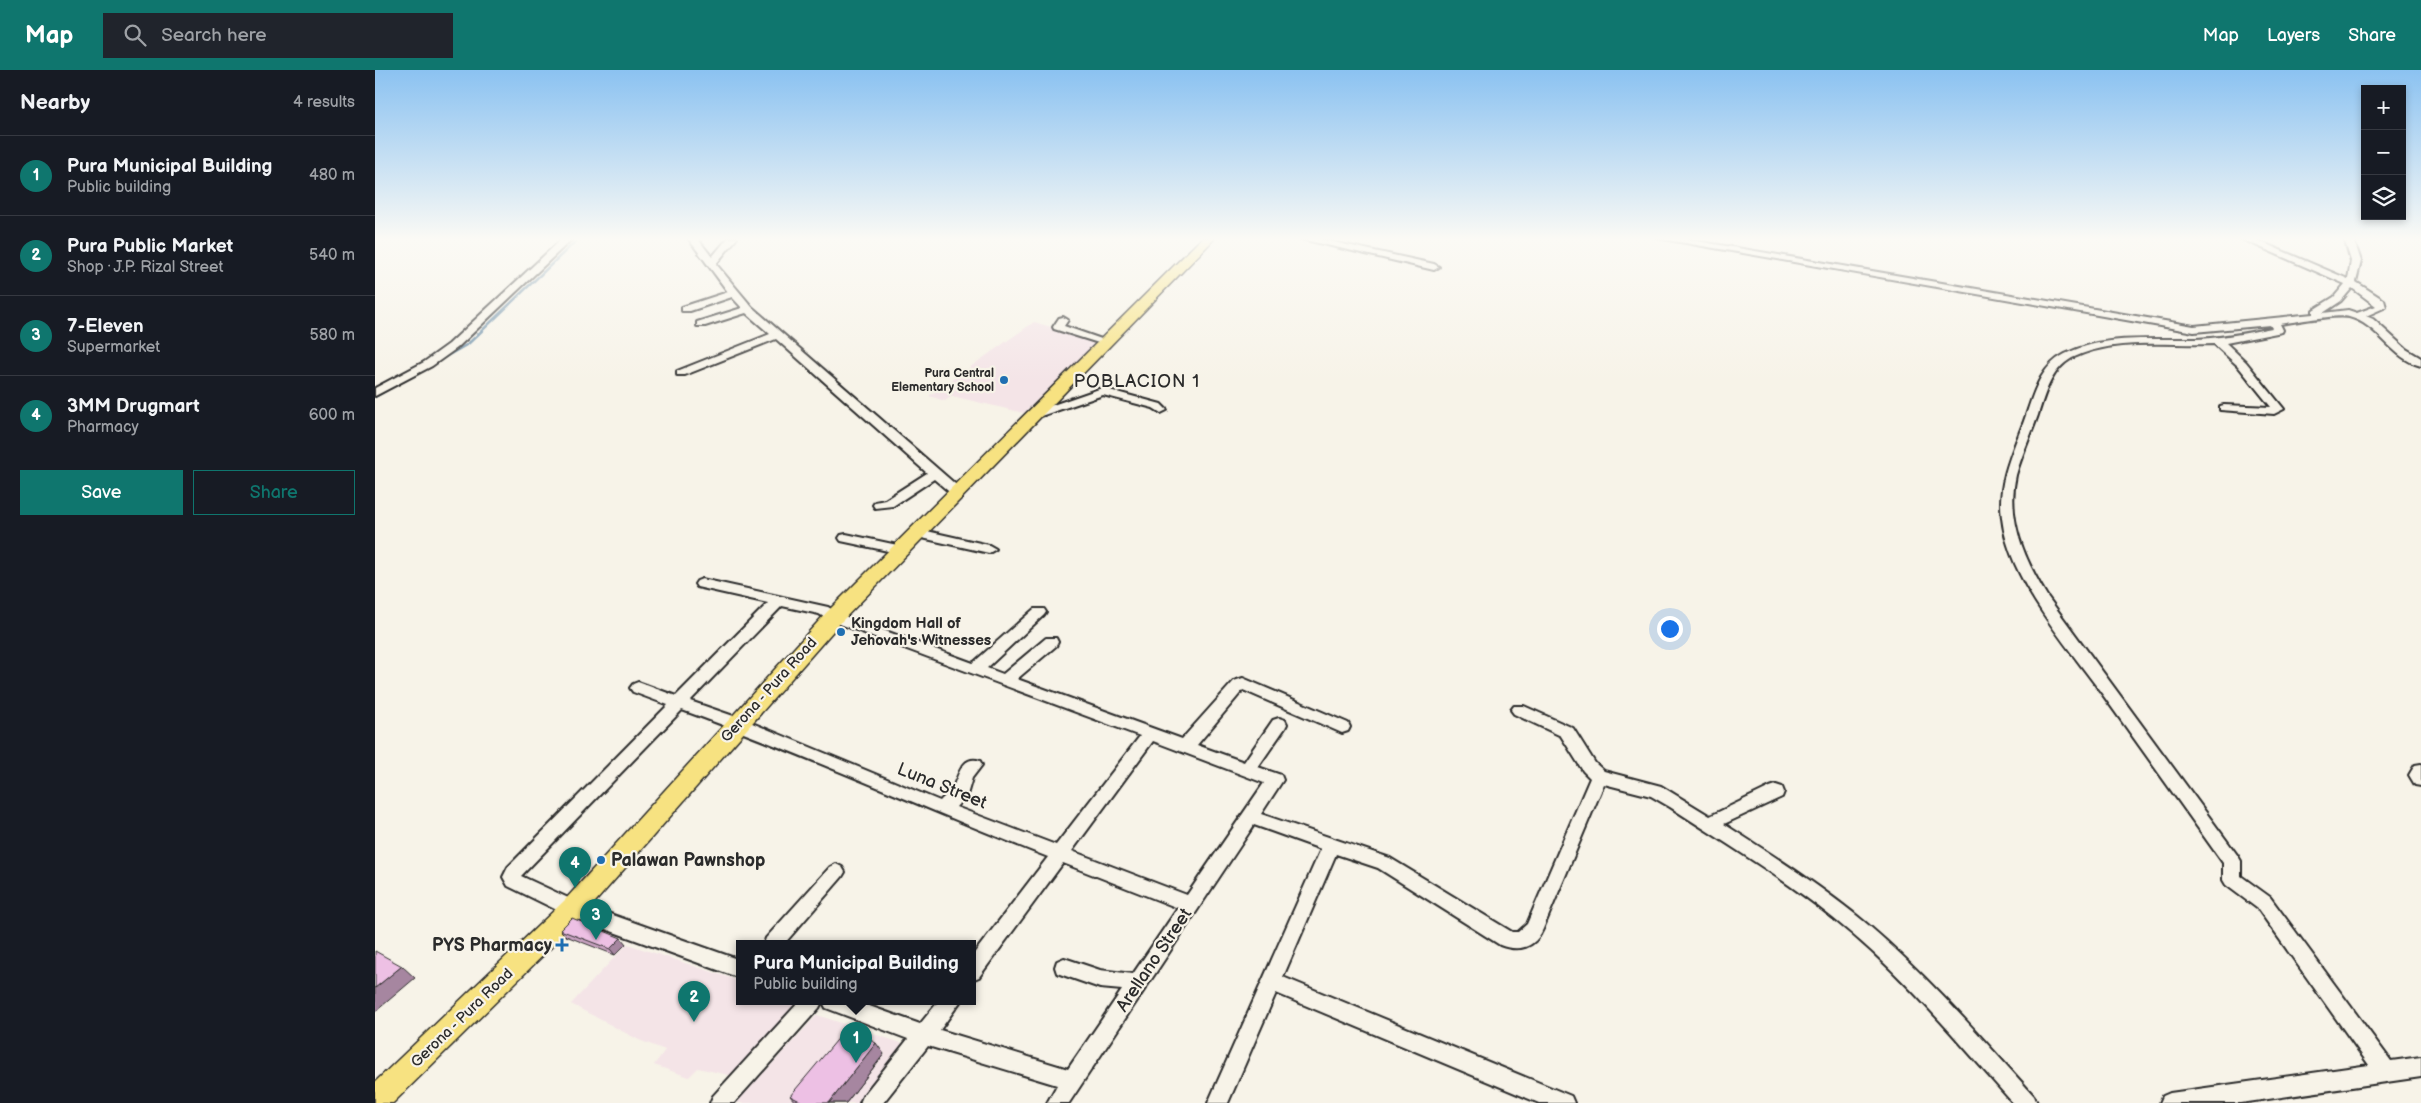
<!DOCTYPE html>
<meta charset="utf-8">
<style>
body{margin:0;font-family:"Balsamiq Sans",sans-serif;background:#20242c;color:#f1f3f6}
.controls{position:absolute;right:15px;top:15px;display:grid;overflow:hidden;border-radius:0px;box-shadow:0 2px 8px #0003}
.controls button{width:45px;height:45px;display:grid;place-items:center;padding:0;border:0;border-bottom:1px solid #363941;background:#171b24;color:#f1f3f6;font:25px sans-serif}
.you{position:absolute;left:1294px;top:558px;width:18px;height:18px;margin:-12px;border:4px solid #fff;border-radius:50%;background:#1a73e8;box-shadow:0 0 0 8px #1a73e833}
.badge{display:grid;place-items:center;width:32px;height:32px;border-radius:50%;background:#0f766e;color:#fff;font-size:16px;font-weight:700}
.pin{position:absolute;translate:-50% -41px;filter:drop-shadow(0 1px 2px #0008)}
.pin::after{content:'';position:absolute;top:26px;width:18px;height:15px;background:inherit;clip-path:polygon(0 0,100% 0,50% 100%)}
.popup{position:absolute;left:361px;top:870px;width:240px;height:65px;box-sizing:border-box;display:grid;place-content:center;border-radius:0px;background:#171b24;filter:drop-shadow(0 1px 4px #0005);font-size:16px;white-space:nowrap;color:#9ea1a6}
.popup b{font-size:19px;color:#f1f3f6}
.popup::after{content:'';position:absolute;left:50%;top:100%;margin-left:-10px;border:10px solid transparent;border-top-color:#171b24}
.list{margin:0;padding:0;list-style:none}
h2{display:flex;justify-content:space-between;align-items:center;height:65px;margin:0;padding:0 20px;font-size:21px}
h2 small{font-size:16px;font-weight:400;color:#9ea1a6}
.list li{display:grid;grid-template-columns:32px 1fr auto;gap:15px;align-items:center;box-sizing:border-box;height:80px;padding:0 20px;border-top:1px solid #363941}
.list b{display:block;font-size:19px;white-space:nowrap}
.list p{margin:0;font-size:16px;white-space:nowrap;color:#9ea1a6}
.list em{font-size:16px;font-style:normal;color:#9ea1a6}
.actions{display:flex;gap:10px;padding:15px 20px}
.actions a{flex:1;padding:11px 0;border:1px solid #0f766e;border-radius:0px;text-align:center;font-size:18px;color:#0f766e}
.actions .main{background:#0f766e;color:#fff}
.icon{flex:none;width:28px;height:28px;fill:none;stroke:currentColor;stroke-width:2;stroke-linecap:round;stroke-linejoin:round}
.map{position:relative;flex:none;width:2046px;height:1033px;overflow:hidden}
header{display:flex;align-items:center;gap:30px;box-sizing:border-box;height:70px;padding:0 25px;background:#0f766e;color:#fff}
header strong{font-size:24px}
nav{display:flex;gap:28px;margin-inline-start:auto;font-size:18px}
.search{width:350px;height:45px;background:#20242c;display:flex;align-items:center;gap:12px;box-sizing:border-box;padding:0 18px;border-radius:0px;color:#9ea1a6;font-size:19px}
main{display:flex}
aside{flex:1;background:#171b24}
.map>svg:first-child{display:block}
.built{fill:#f4e4e7}
.lines{fill:none;stroke-linecap:round;stroke-linejoin:round}
.stream{stroke:#7192aa;stroke-width:2.5}
.minor-casing{stroke:#2b2b2b;stroke-width:4}
.major-casing{stroke:#2b2b2b;stroke-width:3}
.minor{fill:#f7f3e8;fill-rule:evenodd}
.major{fill:#f7e281;fill-rule:evenodd}
.wall{fill:#cca5c4;stroke:#2b2b2b}
.shaded-wall{fill:#a686a0;stroke:#2b2b2b}
.building{fill:#edc0e4;stroke:#2b2b2b}
.poi-dot{fill:#1f6fb2;stroke:#f7f3e8;stroke-width:2}
.labels{text-anchor:middle;dominant-baseline:central;stroke-width:4.5;stroke-linejoin:round;paint-order:stroke}
.far-poi-label{font-size:12px;font-weight:bold;fill:#2b2b2b;stroke:#f7f3e8;text-anchor:end}
.poi-label{font-size:15px;font-weight:bold;fill:#2b2b2b;stroke:#f7f3e8;text-anchor:start}
.street-label{font-size:15px;fill:#2b2b2b;stroke:#f7f3e8}
.quarter-label{font-size:18px;letter-spacing:1px;fill:#2b2b2b;stroke:#f7f3e8}
.near-street-label{font-size:18px;fill:#2b2b2b;stroke:#f7f3e8}
.near-poi-label{font-size:18px;font-weight:bold;fill:#2b2b2b;stroke:#f7f3e8;text-anchor:start}
</style>
<header>
<strong>Map</strong>
<div class="search"><svg class="icon" aria-label="search" viewBox="0 0 24 24"><circle cx="10" cy="10" r="6"/><path d="M15 15l6 6"/></svg>Search here</div>
<nav><a>Map</a><a>Layers</a><a>Share</a></nav>
</header>
<main>
<aside>
<h2>Nearby<small>4 results</small></h2>
<ul class="list">
<li><span class="badge">1</span><div><b>Pura Municipal Building</b><p>Public building</p></div><em>480 m</em></li>
<li><span class="badge">2</span><div><b>Pura Public Market</b><p>Shop · J.P. Rizal Street</p></div><em>540 m</em></li>
<li><span class="badge">3</span><div><b>7-Eleven</b><p>Supermarket</p></div><em>580 m</em></li>
<li><span class="badge">4</span><div><b>3MM Drugmart</b><p>Pharmacy</p></div><em>600 m</em></li>
</ul>
<div class="actions"><a class="main">Save</a><a>Share</a></div>
</aside>
<div class="map">
<svg width="2046" height="1033" viewBox="0 0 2046 1033">
<rect width="100%" height="100%" fill="#f7f3e8"/>
<filter id="ink" filterUnits="userSpaceOnUse"><feTurbulence type="fractalNoise" baseFrequency=".02" numOctaves="2"/><feDisplacementMap in="SourceGraphic" scale="10" xChannelSelector="R" yChannelSelector="G"/><feConvolveMatrix kernelMatrix="1 2 1 2 8 2 1 2 1" color-interpolation-filters="sRGB"/></filter>
<g filter="url(#ink)">
<g class="built">
<path d="M 659,252 L 723,271 L 649,343 L 577,326 L 570,331 L 554,326 Z"/>
<path d="M 252,874 L 365,911 L 365,932 L 425,932 L 362,1007 L 323,998 L 314,1007 L 279,995 L 290,980 L 264,970 L 196,934 Z"/>
<path d="M 442,945 L 532,975 L 487,1033 L 361,1033 Z"/>
</g>
<g class="lines">
<path class="stream" d="M 0,327 L 93,274 L 204,168"/>
<g class="minor-casing">
<g id="minor">
<path d="M 188,168 L 198,168 L 82,278 L 57,296 L 0,326 L 0,318 L 49,292 L 74,274 Z"/>
<path d="M 313,168 L 322,168 L 337,187 L 353,168 L 362,168 L 341,194 L 377,237 L 587,420 L 589,423 L 587,426 L 579,426 L 559,409 L 518,436 L 500,438 L 498,435 L 500,432 L 510,430 L 552,403 L 401,269 L 310,305 L 302,305 L 302,301 L 395,264 L 371,243 L 330,256 L 322,256 L 322,252 L 367,238 L 357,227 L 315,241 L 307,241 L 307,237 L 353,222 Z"/>
<path d="M 922,168 L 940,168 L 1059,194 L 1064,197 L 1059,200 Z"/>
<path d="M 1282,168 L 1304,168 L 1819,256 L 1938,244 L 1938,240 L 1959,227 L 1970,214 L 1864,168 L 1877,168 L 1973,209 L 1976,191 L 1969,168 L 1978,168 L 1986,191 L 1981,212 L 2009,230 L 2011,237 L 1991,246 L 1998,249 L 2031,279 L 2046,288 L 2046,296 C 2017,289 2003,254 1974,247 C 1961,244 1920,252 1905,254 L 1908,260 L 1907,262 L 1851,273 L 1871,292 L 1909,339 L 1899,344 L 1845,340 L 1845,336 L 1849,335 L 1896,337 L 1863,296 L 1839,274 C 1793,276 1740,267 1697,288 C 1676,300 1670,323 1663,345 C 1656,365 1647,384 1641,405 C 1631,449 1650,490 1672,526 L 1863,786 L 1866,791 L 1866,806 L 1895,827 L 2016,991 L 2046,987 L 2046,1007 L 1866,1033 L 1785,1033 L 1788,1026 L 1795,1023 L 1994,995 L 1883,839 L 1851,815 L 1848,810 L 1848,793 C 1808,737 1768,681 1728,625 C 1692,575 1634,511 1627,448 C 1622,413 1637,383 1649,351 C 1658,326 1664,297 1690,284 C 1730,264 1777,270 1821,269 C 1847,268 1872,263 1897,258 L 1895,255 L 1819,262 ZM 1977,218 L 2001,236 L 1982,243 L 1973,240 L 1948,243 L 1966,231 Z"/>
<path d="M 688,247 L 693,250 L 689,256 L 735,272 L 730,275 L 679,259 L 678,257 L 684,248 Z"/>
<path d="M 727,318 L 786,334 L 792,340 L 786,343 L 778,338 L 728,325 L 660,348 L 652,348 L 650,346 L 652,344 Z"/>
<path d="M 543,459 L 614,475 L 621,479 L 614,483 L 538,466 L 536,463 Z"/>
<path d="M 471,464 L 527,476 L 534,480 L 527,484 L 466,471 L 464,468 L 466,465 Z"/>
<path d="M 327,509 L 453,537 L 464,544 L 598,593 L 659,539 L 669,539 L 671,542 L 669,545 L 612,598 L 628,604 L 671,568 L 681,568 L 683,572 L 681,576 L 642,609 L 807,669 L 859,611 L 868,608 L 973,653 L 975,657 L 973,661 L 967,663 L 868,620 L 822,675 L 869,692 L 898,650 L 904,648 L 910,650 L 912,654 L 910,658 L 883,697 L 906,705 L 908,710 L 886,744 L 1015,788 L 1137,862 L 1143,862 L 1152,854 L 1215,708 L 1208,701 L 1186,666 L 1139,644 L 1136,640 L 1139,636 L 1149,636 L 1198,658 L 1220,693 L 1229,701 L 1286,716 L 1335,746 L 1395,717 L 1401,715 L 1407,717 L 1409,722 L 1407,727 L 1349,754 C 1399,786 1448,817 1492,854 C 1553,906 1606,967 1659,1026 L 1662,1033 L 1638,1033 C 1581,969 1526,902 1458,848 C 1407,807 1350,773 1295,737 L 1276,726 L 1229,714 L 1168,859 C 1160,878 1144,882 1125,875 L 1003,798 L 961,784 L 908,907 L 1196,1026 L 1199,1033 L 1164,1033 L 901,923 L 853,1033 L 833,1033 L 946,779 L 879,755 L 694,1033 L 672,1033 L 682,1015 L 553,976 L 508,1033 L 485,1033 L 488,1026 L 533,969 L 451,938 L 448,932 L 483,932 L 545,954 L 563,932 L 585,932 L 565,960 L 693,999 L 747,920 L 725,918 L 682,903 L 680,897 L 682,891 L 689,888 L 725,900 L 758,904 L 803,838 L 688,793 L 604,907 L 597,910 L 597,886 L 673,787 C 550,739 430,684 307,640 L 146,806 L 204,833 L 365,890 L 365,908 L 192,845 L 133,816 L 128,807 L 133,797 L 293,635 L 258,622 L 255,618 L 258,614 L 263,612 L 301,626 L 393,533 L 322,517 L 320,514 L 322,511 ZM 407,536 L 444,544 L 454,550 L 765,666 L 681,775 L 581,737 L 592,725 L 597,708 L 607,695 L 605,691 C 588,685 584,704 579,715 C 576,721 570,726 565,731 L 370,650 L 315,631 ZM 778,671 L 889,713 L 812,825 L 697,781 Z"/>
<path d="M 2046,694 L 2046,716 L 2040,715 L 2034,705 L 2040,695 Z"/>
<path d="M 461,794 L 467,797 L 470,802 L 467,807 L 409,874 L 389,874 L 391,868 L 455,797 Z"/>
<path d="M 424,932 L 447,932 L 444,938 L 359,1033 L 335,1033 L 338,1026 Z"/>
</g>
</g>
<g class="major-casing">
<path id="major" d="M 827,168 L 840,168 L 466,552 L 207,847 L 18,1033 L 0,1033 L 0,1012 L 189,831 L 452,542 Z"/>
</g>
<use href="#minor" class="minor"/>
<use href="#major" class="major"/>
</g>
<g class="wall">
<path d="M 185,860 L 251,874 L 240,885 L 191,866 Z"/>
<path d="M 509,984 L 471,1033 L 421,1033 L 415,1026 Z"/>
</g>
<g class="shaded-wall">
<path d="M 246,868 L 251,874 L 240,885 L 235,879 Z"/>
<path d="M 27,896 L 40,908 L 0,942 L 0,918 Z"/>
<path d="M 501,973 L 509,984 L 471,1033 L 454,1033 Z"/>
</g>
<g class="building">
<path d="M 197,848 L 246,868 L 235,879 L 185,860 Z"/>
<path d="M 0,881 L 27,896 L 0,918 Z"/>
<path d="M 472,958 L 501,973 L 454,1033 L 429,1033 L 415,1026 Z"/>
</g>
</g>
<linearGradient id="sky" x2="0" y2="1"><stop stop-color="#8bc2f1"/><stop offset="0.54" stop-color="#fbfaf5"/><stop offset="1" stop-color="#fbfaf5" stop-opacity="0"/></linearGradient>
<rect width="2046" height="313" fill="url(#sky)"/>
<g class="poi-dot">
<circle cx="629" cy="310" r="5"/>
<circle cx="466" cy="562" r="5"/>
<circle cx="226" cy="790" r="5"/>
<path d="M184.5 867.5h5v5h5v5h-5v5h-5v-5h-5v-5h5z"/>
</g>
<g class="labels">
<g class="far-poi-label">
<text x="619" y="303">Pura Central<tspan x="619" dy="14">Elementary School</tspan></text>
</g>
<g class="poi-label">
<text x="476" y="553">Kingdom Hall of<tspan x="476" dy="17">Jehovah's Witnesses</tspan></text>
</g>
<g class="street-label">
<text transform="translate(394 620) rotate(-48)">Gerona - Pura Road</text>
<text transform="translate(87 948) rotate(-44)">Gerona - Pura Road</text>
</g>
<g class="quarter-label">
<text x="762" y="311">POBLACION 1</text>
</g>
<g class="near-street-label">
<text transform="translate(567 716) rotate(22)">Luna Street</text>
<text transform="translate(779 890) rotate(-56)">Arellano Street</text>
</g>
<g class="near-poi-label">
<text x="236" y="790">Palawan Pawnshop</text>
<text x="177" y="875" text-anchor="end">PYS Pharmacy</text>
</g>
</g>
</svg>
<div class="controls">
<button>+</button>
<button>−</button>
<button><svg class="icon" aria-label="layers" viewBox="0 0 24 24"><path d="M12 4l9 5-9 5-9-5zM3 14l9 5 9-5"/></svg></button>
</div>
<div class="you"></div>
<div class="pin badge" style="left:481px;top:993px">1</div>
<div class="popup"><b>Pura Municipal Building</b>Public building</div>
<div class="pin badge" style="left:319px;top:952px">2</div>
<div class="pin badge" style="left:221px;top:870px">3</div>
<div class="pin badge" style="left:200px;top:818px">4</div>
</div>
</main>
